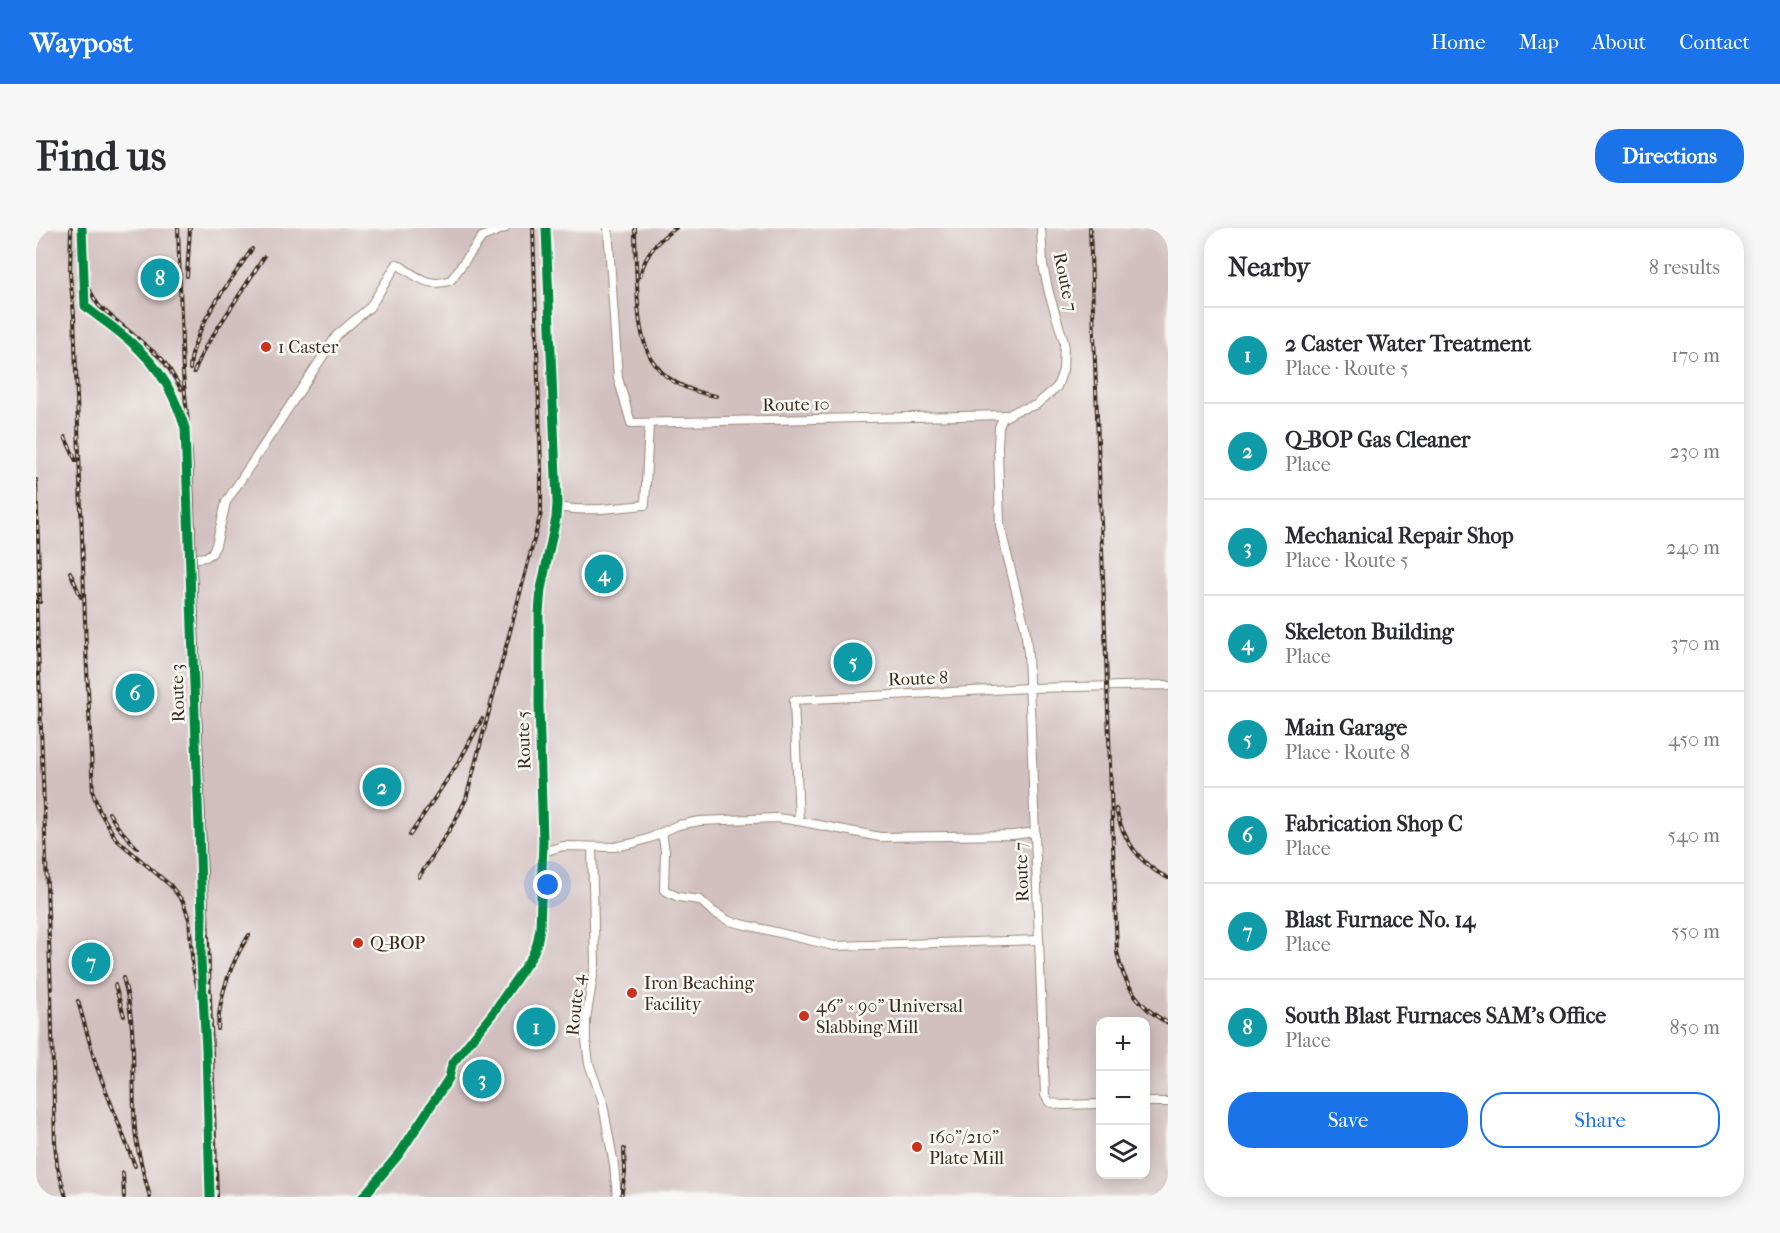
<!DOCTYPE html>
<meta charset="utf-8">
<style>
body{margin:0;font-family:"IM FELL French Canon",serif;background:#f7f7f7;color:#2b2b33}
.controls{position:absolute;right:18px;bottom:18px;display:grid;overflow:hidden;border-radius:12px;box-shadow:0 3px 15px #0003}
.controls button{width:54px;height:54px;display:grid;place-items:center;padding:0;border:0;border-bottom:2px solid #e1e1e2;background:#fff;color:#2b2b33;font:30px sans-serif}
.you{position:absolute;left:512px;top:657px;width:21px;height:21px;margin:-15px;border:4px solid #fff;border-radius:50%;background:#1a73e8;box-shadow:0 0 0 9px #1a73e833}
.badge{display:grid;place-items:center;width:39px;height:39px;border-radius:50%;background:#1a73e8;color:#fff;font-size:20px;font-weight:700}
.pin{position:absolute;translate:-50% -50%;border:3px solid #fff;box-shadow:0 2px 6px #0006}
.list{margin:0;padding:0;list-style:none}
h2{display:flex;justify-content:space-between;align-items:center;height:78px;margin:0;padding:0 24px;font-size:26px}
h2 small{font-size:20px;font-weight:400;color:#7c7c81}
.list li{display:grid;grid-template-columns:39px 1fr auto;gap:18px;align-items:center;box-sizing:border-box;height:96px;padding:0 24px;border-top:2px solid #e1e1e2}
.list b{display:block;font-size:22px;white-space:nowrap}
.list p{margin:0;font-size:20px;white-space:nowrap;color:#7c7c81}
.list em{font-size:20px;font-style:normal;color:#7c7c81}
.actions{display:flex;gap:12px;padding:18px 24px}
.actions a{flex:1;padding:14px 0;border:2px solid #1a73e8;border-radius:24px;text-align:center;font-size:21px;color:#1a73e8}
.actions .main{background:#1a73e8;color:#fff}
.icon{flex:none;width:33px;height:33px;fill:none;stroke:currentColor;stroke-width:2;stroke-linecap:round;stroke-linejoin:round}
.map{position:relative;flex:none;width:1132px;height:969px;overflow:hidden;border-radius:24px}
header{display:flex;align-items:center;gap:36px;box-sizing:border-box;height:84px;padding:0 30px;background:#1a73e8;color:#fff}
header strong{font-size:28px}
nav{display:flex;gap:33px;margin-inline-start:auto;font-size:21px}
.intro{display:flex;align-items:center;justify-content:space-between;box-sizing:border-box;height:144px;padding:0 36px}
h1{margin:0;font-size:42px}
.button{padding:15px 27px;border-radius:24px;background:#1a73e8;color:#fff;font-size:21px;font-weight:700}
main{display:flex;gap:36px;padding:0 36px}
aside{flex:1;background:#fff;border-radius:24px;box-shadow:0 3px 15px #0003}
.map>svg:first-child{display:block}
.industrial{fill:#d2bfc0;fill-rule:evenodd}
.lines{fill:none;stroke-linecap:round;stroke-linejoin:round}
.minor-casing{stroke:#988878;stroke-width:10}
.minor{stroke:#fff;stroke-width:8}
.rail-casing{stroke:#3b2a1e;stroke-width:4}
.rail{stroke:#f6f6f2;stroke-width:1.5;stroke-dasharray:4.5;stroke-linecap:butt}
.cycleway-casing{stroke:#f6f6f2;stroke-width:13}
.cycleway{stroke:#00873e;stroke-width:9}
.poi-dot{fill:#c8321e;stroke:#f6f6f2;stroke-width:2}
.labels{text-anchor:middle;dominant-baseline:central;stroke-width:5;stroke-linejoin:round;paint-order:stroke}
.street-label{font-size:18px;fill:#3b2a1e;stroke:#f6f6f2}
.poi-label{font-size:18px;fill:#3b2a1e;stroke:#f6f6f2;text-anchor:start}
</style>
<header>
<strong>Waypost</strong>
<nav><a>Home</a><a>Map</a><a>About</a><a>Contact</a></nav>
</header>
<div class="intro"><h1>Find us</h1><a class="button">Directions</a></div>
<main>
<div class="map">
<svg width="1132" height="969" viewBox="0 0 1132 969">
<rect width="100%" height="100%" fill="#f6f6f2"/>
<filter id="ink" filterUnits="userSpaceOnUse"><feTurbulence type="fractalNoise" baseFrequency=".0167" numOctaves="2"/><feDisplacementMap in="SourceGraphic" scale="12" xChannelSelector="R" yChannelSelector="G"/><feConvolveMatrix kernelMatrix="1 2 1 2 8 2 1 2 1" color-interpolation-filters="sRGB"/></filter>
<filter id="wash" filterUnits="userSpaceOnUse"><feTurbulence type="fractalNoise" baseFrequency=".008" numOctaves="4" result="noise"/><feDisplacementMap in="SourceGraphic" scale="24" xChannelSelector="R" yChannelSelector="G"/><feGaussianBlur stdDeviation="1.35" result="paint"/><feColorMatrix in="noise" values="0 0 0 0 0 0 0 0 0 0 0 0 0 0 0 0 0 1.4 0 .05"/><feComposite in="paint" operator="in"/></filter>
<g filter="url(#wash)">
<rect width="100%" height="100%" fill="#f5e5d2"/>
<path class="industrial" d="M 0,0 L 1132,0 L 1132,969 L 0,969 ZM 1064,794 L 1110,794 L 1110,946 L 1064,946 Z"/>
</g>
<g filter="url(#ink)">
<g class="lines">
<g class="minor-casing">
<g id="minor">
<path d="M 46,0 L 49,78 C 58,86 69,93 79,101 C 116,129 135,155 149,200 L 166,686 L 165,732 L 170,821 L 174,969"/>
<path d="M 572,0 L 582,150 L 595,195 L 972,187"/>
<path d="M 1005,0 L 1007,37 L 1013,65 L 1028,114 L 1027,142 L 1021,159 L 1000,177 L 982,182 L 967,190 L 963,199 L 962,218 L 964,298 L 989,399 L 992,426 L 1009,867 L 1013,874 L 1025,877 L 1064,876"/>
<path d="M 521,279 C 550,284 580,280 609,277 L 613,195"/>
<path d="M 154,331 L 170,329 L 176,325 L 180,317 L 190,274 L 301,107 L 334,79 L 361,36 C 380,48 393,61 415,52 L 446,9 L 469,0"/>
<path d="M 763,593 L 758,472 L 994,460 L 1130,457 L 1132,458"/>
<path d="M 626,604 L 629,623 L 628,662 L 642,669 L 664,672 L 676,683 L 693,693 L 798,718 L 1003,712"/>
<path d="M 556,619 L 559,736 L 550,791 L 550,812 L 553,836 L 566,871 L 578,937 L 581,969"/>
<path d="M 507,624 L 527,618 L 578,619 L 598,615 L 614,610 L 642,597 L 664,593 L 740,590 L 757,592 L 844,609 L 977,607 L 999,604"/>
<path d="M 1110,874 L 1132,874"/>
<path d="M 327,969 L 364,925 L 413,850 L 416,836 L 457,785 L 496,728 L 501,716 L 504,700 L 507,613 L 503,478 L 503,385 L 505,361 L 520,290 L 521,275 L 510,0"/>
</g>
</g>
<use href="#minor" class="minor"/>
<g class="rail-casing">
<g id="rail">
<path d="M 35,0 L 34,46 L 38,87 L 50,420 L 57,565 L 63,582 L 80,611 L 135,658 L 147,674 L 153,691 L 157,740 L 169,792"/>
<path d="M 142,0 L 147,146 L 155,225 L 181,969"/>
<path d="M 599,0 C 599,19 600,37 601,56 C 603,118 611,156 680,168"/>
<path d="M 1054,0 L 1081,724 C 1087,755 1103,780 1132,795"/>
<path d="M 42,18 C 43,40 51,60 63,78 L 126,131 L 134,142 L 145,161"/>
<path d="M 151,48 L 154,0"/>
<path d="M 604,48 C 609,27 622,11 640,0"/>
<path d="M 154,141 C 156,99 193,56 216,21"/>
<path d="M 158,144 L 168,121 L 228,29"/>
<path d="M 29,209 L 40,233"/>
<path d="M 0,252 L 4,374"/>
<path d="M 34,344 L 45,369"/>
<path d="M 0,367 L 15,765 L 19,915 L 21,937 L 30,969"/>
<path d="M 1080,581 C 1086,610 1104,637 1132,650"/>
<path d="M 73,585 L 81,598 L 101,620"/>
<path d="M 374,607 L 424,532 L 446,491"/>
<path d="M 383,649 L 419,593 L 430,571 L 505,285 L 505,240 L 497,0"/>
<path d="M 87,750 C 102,799 95,851 99,901 C 101,924 108,947 114,969"/>
<path d="M 79,757 L 88,788"/>
<path d="M 42,773 L 60,837 L 99,938"/>
<path d="M 182,801 C 183,767 195,735 213,707"/>
<path d="M 87,945 L 88,969"/>
<path d="M 585,969 L 589,945 L 588,921"/>
</g>
</g>
<use href="#rail" class="rail"/>
<g class="cycleway-casing">
<g id="cycleway">
<path d="M 46,0 L 49,78 C 58,86 69,93 79,101 C 116,129 135,155 149,200 L 166,686 L 165,732 L 170,821 L 174,969"/>
<path d="M 327,969 L 364,925 L 413,850 L 416,836 L 457,785 L 496,728 L 501,716 L 504,700 L 507,613 L 503,478 L 503,385 L 505,361 L 520,290 L 521,275 L 510,0"/>
</g>
</g>
<use href="#cycleway" class="cycleway"/>
</g>
</g>
<g class="poi-dot">
<circle cx="230" cy="119" r="6"/>
<circle cx="322" cy="715" r="6"/>
<circle cx="596" cy="765" r="6"/>
<circle cx="768" cy="788" r="6"/>
<circle cx="881" cy="919" r="6"/>
</g>
<g class="labels">
<g class="street-label">
<text transform="translate(1029 54) rotate(78)">Route 7</text>
<text transform="translate(760 177) rotate(-1)">Route 10</text>
<text transform="translate(882 451) rotate(-2)">Route 8</text>
<text transform="translate(142 465) rotate(-92)">Route 3</text>
<text transform="translate(488 512) rotate(-92)">Route 5</text>
<text transform="translate(986 644) rotate(-92)">Route 7</text>
<text transform="translate(540 777) rotate(-84)">Route 4</text>
</g>
<g class="poi-label">
<text x="242" y="119">1 Caster</text>
<text x="334" y="715">Q-BOP</text>
<text x="608" y="755">Iron Beaching<tspan x="608" dy="21">Facility</tspan></text>
<text x="780" y="778">46" × 90" Universal<tspan x="780" dy="21">Slabbing Mill</tspan></text>
<text x="893" y="909">160"/210"<tspan x="893" dy="21">Plate Mill</tspan></text>
</g>
</g>
</svg>
<div class="controls">
<button>+</button>
<button>−</button>
<button><svg class="icon" aria-label="layers" viewBox="0 0 24 24"><path d="M12 4l9 5-9 5-9-5zM3 14l9 5 9-5"/></svg></button>
</div>
<div class="you"></div>
<div class="pin badge" style="left:500px;top:799px;background:#0f9aa8">1</div>
<div class="pin badge" style="left:346px;top:559px;background:#0f9aa8">2</div>
<div class="pin badge" style="left:446px;top:851px;background:#0f9aa8">3</div>
<div class="pin badge" style="left:568px;top:346px;background:#0f9aa8">4</div>
<div class="pin badge" style="left:817px;top:434px;background:#0f9aa8">5</div>
<div class="pin badge" style="left:99px;top:465px;background:#0f9aa8">6</div>
<div class="pin badge" style="left:55px;top:734px;background:#0f9aa8">7</div>
<div class="pin badge" style="left:124px;top:50px;background:#0f9aa8">8</div>
</div>
<aside>
<h2>Nearby<small>8 results</small></h2>
<ul class="list">
<li><span class="badge" style="background:#0f9aa8">1</span><div><b>2 Caster Water Treatment</b><p>Place · Route 5</p></div><em>170 m</em></li>
<li><span class="badge" style="background:#0f9aa8">2</span><div><b>Q-BOP Gas Cleaner</b><p>Place</p></div><em>230 m</em></li>
<li><span class="badge" style="background:#0f9aa8">3</span><div><b>Mechanical Repair Shop</b><p>Place · Route 5</p></div><em>240 m</em></li>
<li><span class="badge" style="background:#0f9aa8">4</span><div><b>Skeleton Building</b><p>Place</p></div><em>370 m</em></li>
<li><span class="badge" style="background:#0f9aa8">5</span><div><b>Main Garage</b><p>Place · Route 8</p></div><em>450 m</em></li>
<li><span class="badge" style="background:#0f9aa8">6</span><div><b>Fabrication Shop C</b><p>Place</p></div><em>540 m</em></li>
<li><span class="badge" style="background:#0f9aa8">7</span><div><b>Blast Furnace No. 14</b><p>Place</p></div><em>550 m</em></li>
<li><span class="badge" style="background:#0f9aa8">8</span><div><b>South Blast Furnaces SAM's Office</b><p>Place</p></div><em>850 m</em></li>
</ul>
<div class="actions"><a class="main">Save</a><a>Share</a></div>
</aside>
</main>
